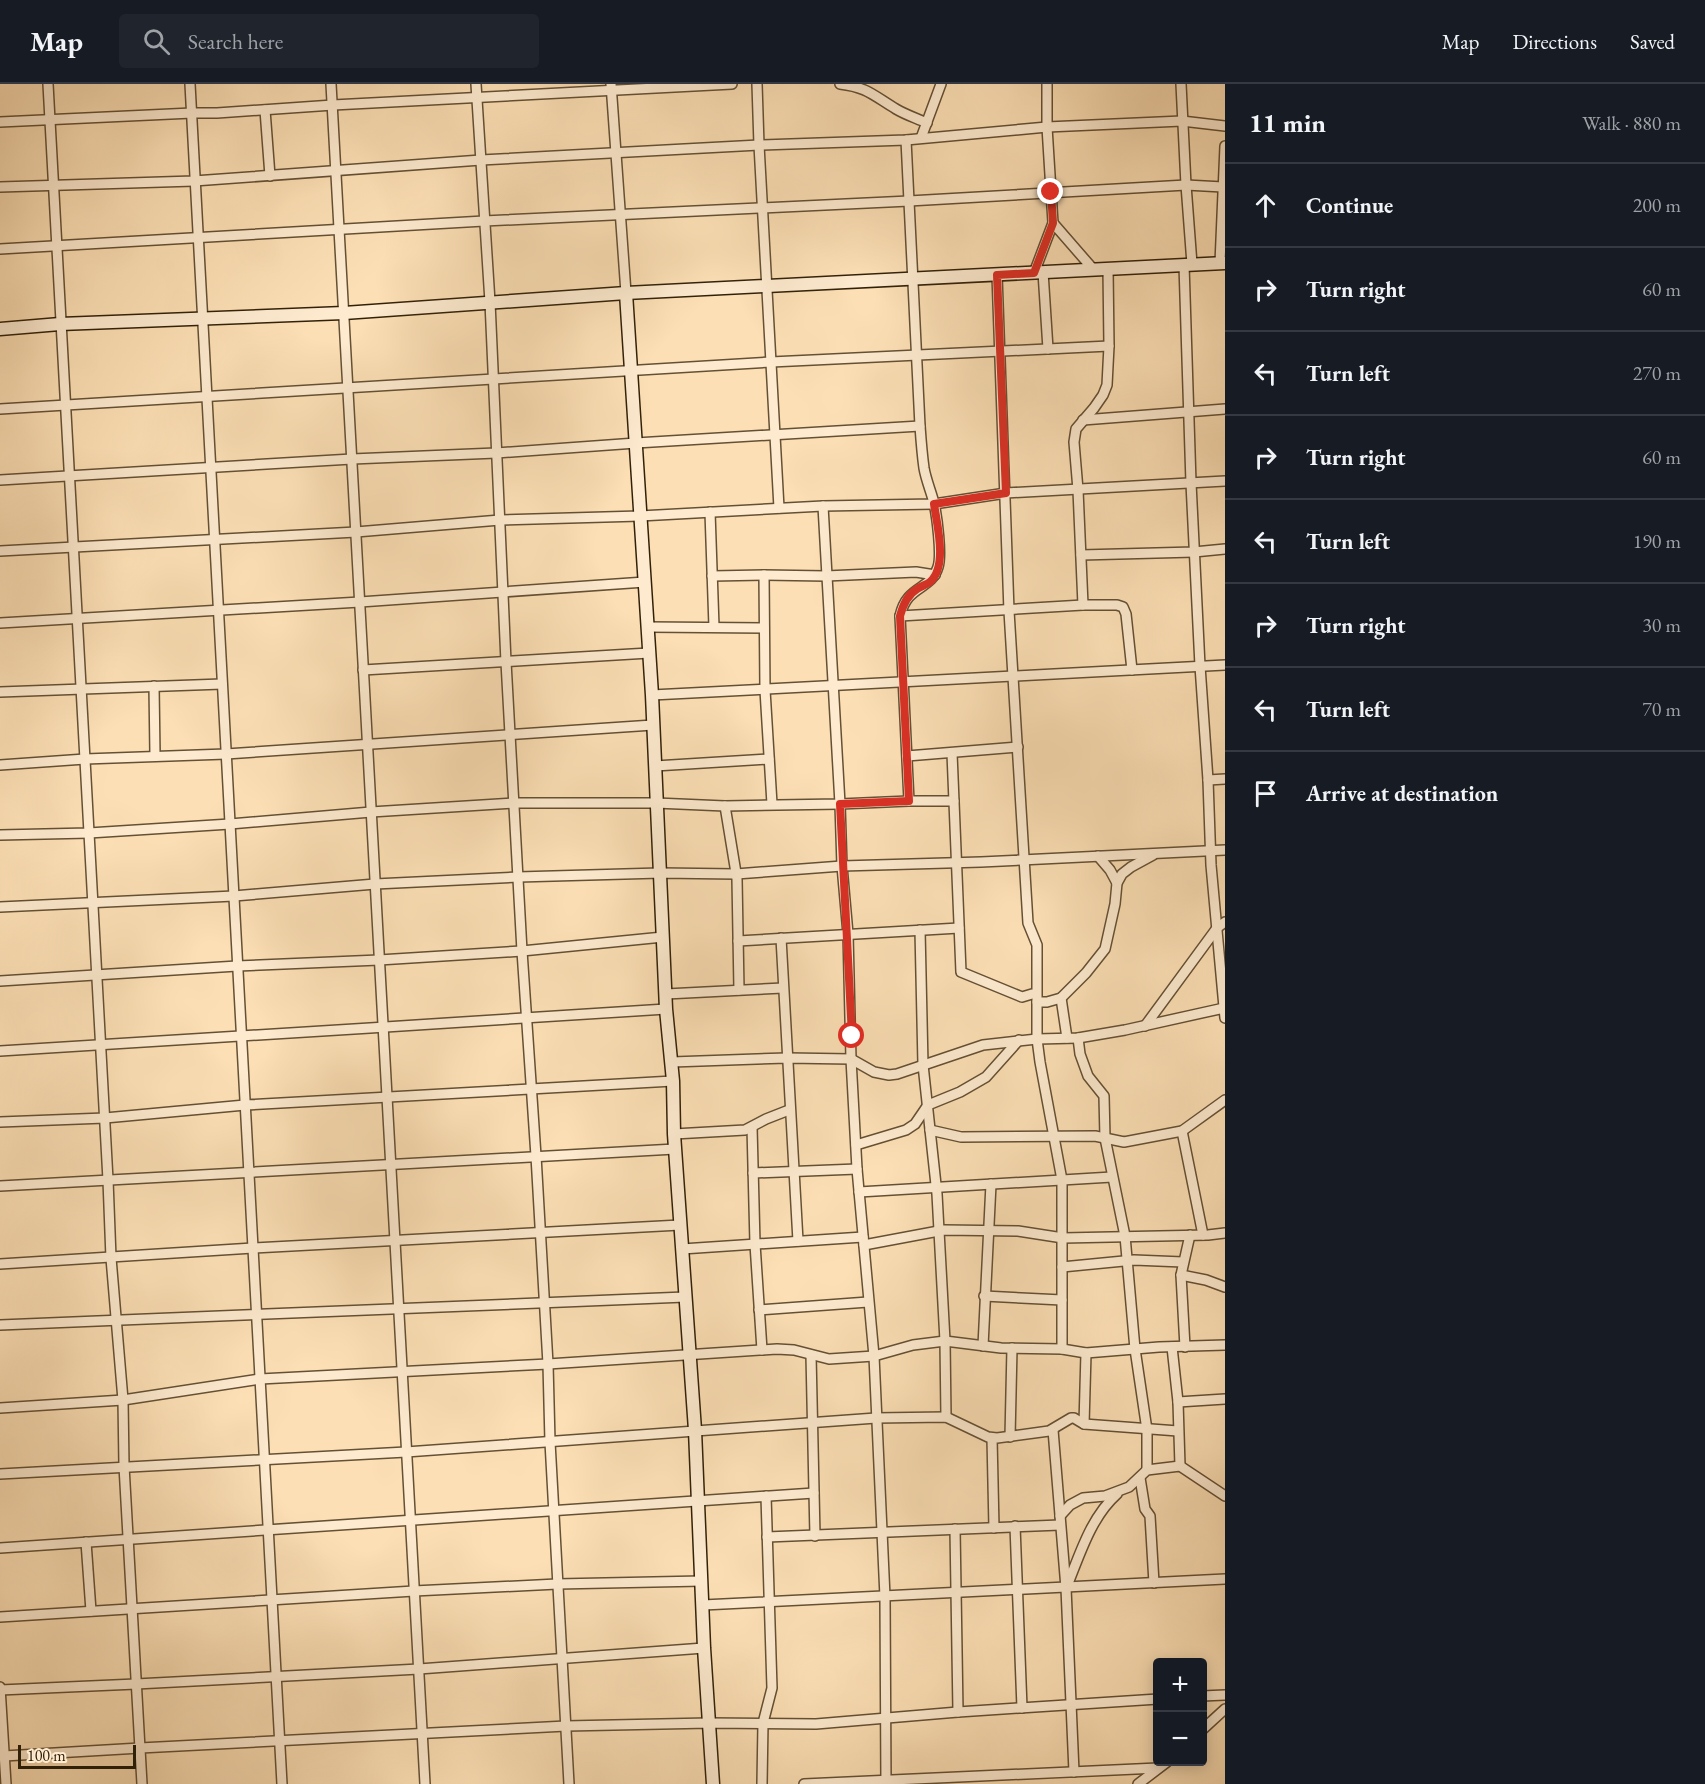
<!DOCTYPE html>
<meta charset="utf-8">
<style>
body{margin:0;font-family:"EB Garamond",serif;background:#20242c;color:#f1f3f6}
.controls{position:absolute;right:18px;bottom:18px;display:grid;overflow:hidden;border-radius:6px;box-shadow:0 3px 15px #0003}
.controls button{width:54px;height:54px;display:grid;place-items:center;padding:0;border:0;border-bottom:2px solid #363941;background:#171b24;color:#f1f3f6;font:30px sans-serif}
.scale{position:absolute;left:18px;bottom:15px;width:118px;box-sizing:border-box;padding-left:6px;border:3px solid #322109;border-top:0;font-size:16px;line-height:21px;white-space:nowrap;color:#322109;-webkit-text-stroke:4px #fdeacf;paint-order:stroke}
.stop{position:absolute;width:18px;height:18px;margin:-14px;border:4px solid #d93025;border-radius:50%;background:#fff}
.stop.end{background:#d93025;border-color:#fff;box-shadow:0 2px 6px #0008}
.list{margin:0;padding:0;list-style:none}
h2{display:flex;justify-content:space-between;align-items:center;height:78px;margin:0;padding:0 24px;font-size:26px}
h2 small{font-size:20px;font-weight:400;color:#9ea1a6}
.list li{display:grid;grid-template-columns:39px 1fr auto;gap:18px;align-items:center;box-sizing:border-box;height:84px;padding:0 24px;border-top:2px solid #363941}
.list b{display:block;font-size:22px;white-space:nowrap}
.list em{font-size:20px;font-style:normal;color:#9ea1a6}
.icon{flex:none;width:33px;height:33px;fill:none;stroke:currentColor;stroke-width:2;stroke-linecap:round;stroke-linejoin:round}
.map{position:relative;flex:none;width:1225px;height:1700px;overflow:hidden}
header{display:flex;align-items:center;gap:36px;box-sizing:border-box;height:84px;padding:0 30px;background:#171b24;border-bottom:2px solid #363941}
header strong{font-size:28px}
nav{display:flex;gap:33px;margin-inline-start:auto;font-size:21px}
.search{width:420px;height:54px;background:#20242c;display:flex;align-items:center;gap:15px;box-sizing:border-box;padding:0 21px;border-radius:6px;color:#9ea1a6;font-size:22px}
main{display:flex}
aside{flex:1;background:#171b24}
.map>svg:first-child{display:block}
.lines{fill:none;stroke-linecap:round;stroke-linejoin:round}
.street-casing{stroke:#645034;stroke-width:12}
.secondary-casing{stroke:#322109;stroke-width:15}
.street{stroke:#fdeacf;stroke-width:9}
.secondary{stroke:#fdeacf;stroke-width:12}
.route{stroke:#d93025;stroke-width:8}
</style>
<header>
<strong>Map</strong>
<div class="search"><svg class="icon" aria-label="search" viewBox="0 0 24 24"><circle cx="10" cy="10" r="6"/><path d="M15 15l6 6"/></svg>Search here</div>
<nav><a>Map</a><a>Directions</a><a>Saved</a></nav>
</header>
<main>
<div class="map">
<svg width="1225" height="1700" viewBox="0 0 1225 1700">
<rect width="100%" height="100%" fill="#fcdfb5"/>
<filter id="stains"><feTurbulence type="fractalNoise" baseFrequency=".00333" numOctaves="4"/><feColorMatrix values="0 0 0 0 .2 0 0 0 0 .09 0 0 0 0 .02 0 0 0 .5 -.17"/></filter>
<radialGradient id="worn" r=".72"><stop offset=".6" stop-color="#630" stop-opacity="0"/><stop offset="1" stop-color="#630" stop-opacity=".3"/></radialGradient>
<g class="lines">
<g class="street-casing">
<g id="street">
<path d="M 48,0 L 108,1096 L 111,1174 L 123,1316 L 124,1382 L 142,1700"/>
<path d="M 190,0 L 282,1700"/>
<path d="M 331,0 L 425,1700"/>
<path d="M 476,0 L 490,218 L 506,578 L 522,867 L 536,1072 L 548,1280 L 550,1358 L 569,1700"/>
<path d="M 611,0 L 626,209"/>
<path d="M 757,0 L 759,61 L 779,424"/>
<path d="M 840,0 C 867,3 874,12 896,25 C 906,31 916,34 927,39"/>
<path d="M 1181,0 L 1186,101 L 1192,180"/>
<path d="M 265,26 L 270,92"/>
<path d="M 0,38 L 192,29 L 217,29 L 333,21 L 732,0"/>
<path d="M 921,54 L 941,0"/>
<path d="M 906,56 L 920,342 C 921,356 922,370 924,384 C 926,396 931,407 934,419 C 937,433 942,471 938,483 C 931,507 907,500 900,532 L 909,717"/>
<path d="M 0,103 L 194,97 L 481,76 L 759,61 L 906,56 L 1047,43 L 1182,37 L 1225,42"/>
<path d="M 1053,139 L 1093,185"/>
<path d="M 0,165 L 484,137 L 909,117 L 1186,101 L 1223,103"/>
<path d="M 1220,179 L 1225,62"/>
<path d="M 1184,181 L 1191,399 L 1200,582 L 1208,696 L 1211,781 L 1225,934"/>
<path d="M 1043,188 L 1048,265"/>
<path d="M 1034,189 L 1053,139 L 1047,43 L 1047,0"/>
<path d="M 997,191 L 1009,527 L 1028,839 L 1037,861 L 1037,955 L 1040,978 L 1062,1096 L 1062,1265"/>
<path d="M 0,325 L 771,278 L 1109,262"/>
<path d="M 1083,336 L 1225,325"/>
<path d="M 0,396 L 352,375 L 496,369 L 636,359 L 920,342"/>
<path d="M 823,422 L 840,720 L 842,782 L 848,850 L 851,975 L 857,1085 L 874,1272 L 885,1513 L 886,1700"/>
<path d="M 710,428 L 714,543"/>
<path d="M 0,467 L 356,448 L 500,436 L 640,432 L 823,422 L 934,420 L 1006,409 L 1225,397"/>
<path d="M 1081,471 L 1194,468 L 1225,465"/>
<path d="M 764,491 L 765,606 L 772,720"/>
<path d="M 712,492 L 764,491 L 826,492 L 916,488 L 935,491"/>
<path d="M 1083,521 L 1078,406 L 1074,358 L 1076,345 L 1094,324 L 1103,311 L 1107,301 L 1109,262 L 1108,185"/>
<path d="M 900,532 L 1083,521 L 1117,521 L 1123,523 L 1126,530 L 1132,586"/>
<path d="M 0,539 L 360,518 L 645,498"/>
<path d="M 648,543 L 764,544"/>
<path d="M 363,586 L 649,569"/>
<path d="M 154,602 L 155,671"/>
<path d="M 0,608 L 222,600"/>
<path d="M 652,611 L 1225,581"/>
<path d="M 952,669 L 961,888 L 1022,913 L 1032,910"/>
<path d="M 907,672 L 1018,663"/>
<path d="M 0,681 L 85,675 L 226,670 L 653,641"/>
<path d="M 655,682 L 769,675"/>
<path d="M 1208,696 L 1225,695"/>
<path d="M 725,722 L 737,795 L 739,906"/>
<path d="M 0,751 L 89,749 L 230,740 L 371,728 L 514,719 L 656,719 L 725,722 L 840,720 L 909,717 L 954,717"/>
<path d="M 1098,772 L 1110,786 L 1117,799"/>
<path d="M 0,823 L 234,812 L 375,800 L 518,793 L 660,789 L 736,790 L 842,782 L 981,778 L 1225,766"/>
<path d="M 920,846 L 923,981 L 937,1110 L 945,1257 L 946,1333"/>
<path d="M 781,854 L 798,1157"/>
<path d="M 738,857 L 959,844"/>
<path d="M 0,897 L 237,882 L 379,876 L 522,867 L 663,853"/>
<path d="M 666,910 L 783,904"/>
<path d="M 1061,914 L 1067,954"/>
<path d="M 1037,918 L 1047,918 L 1061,914 L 1086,889 L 1105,865 L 1115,820 L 1117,799 L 1122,790 L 1131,783 L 1153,771"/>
<path d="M 1145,942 L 1217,844 L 1225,838"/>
<path d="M 1078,954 L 1080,970 L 1088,992 L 1104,1012 L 1105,1054 L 1125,1152 L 1135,1265 L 1147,1346 L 1147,1386"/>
<path d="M 0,967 C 222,955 444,938 666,925"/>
<path d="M 672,978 L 787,974 L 851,975 L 874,988 L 889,991 L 897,990 L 983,961 L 1037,955 L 1078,954 L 1125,946 L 1224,924"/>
<path d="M 0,1038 L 105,1034 L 245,1021 L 673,997"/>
<path d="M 752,1043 L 755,1160 L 762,1266"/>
<path d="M 930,1046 L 961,1053 L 1095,1052 L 1124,1058 L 1182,1047 L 1225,1016"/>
<path d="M 1182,1047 L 1203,1151"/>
<path d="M 674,1050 L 745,1046 L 766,1035 L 789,1026"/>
<path d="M 856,1061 L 906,1046 L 915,1040 L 928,1021 L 960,1008 L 986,993 L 1019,956"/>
<path d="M 753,1089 L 857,1085"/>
<path d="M 0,1102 L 675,1065"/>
<path d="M 859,1108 L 1112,1093"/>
<path d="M 864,1161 L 944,1146 L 1018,1147 L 1063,1154 L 1208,1151 L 1225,1149"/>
<path d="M 682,1165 L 863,1153"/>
<path d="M 0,1180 L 253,1164 L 680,1141"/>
<path d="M 1062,1183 L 1134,1176 L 1183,1178"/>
<path d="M 1181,1191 L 1206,1196 L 1225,1203"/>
<path d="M 984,1212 L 1062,1216"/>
<path d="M 759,1226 L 868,1218"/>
<path d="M 0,1241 L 685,1213"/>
<path d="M 983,1262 L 991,1100"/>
<path d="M 1172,1263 L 1178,1318 L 1180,1382"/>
<path d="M 1185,1263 L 1181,1191 L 1190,1151"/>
<path d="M 811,1271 L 815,1452"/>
<path d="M 1178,1318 L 1225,1315"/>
<path d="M 0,1324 L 123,1316 L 260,1295 L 548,1280 L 777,1265 L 794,1266 L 829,1275 L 874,1272 L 913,1261 L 945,1257 L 1001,1264 L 1062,1265 L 1086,1269 L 1159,1263 L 1225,1261"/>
<path d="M 1084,1340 L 1086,1269"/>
<path d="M 1053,1346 L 1066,1504 L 1074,1688"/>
<path d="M 1010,1353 L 1012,1264"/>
<path d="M 992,1354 L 994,1444"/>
<path d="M 0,1390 L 406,1368 L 876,1334 L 946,1333 L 988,1353 L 997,1354 L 1049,1347 L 1071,1334 L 1074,1334 L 1084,1340 L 1178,1347"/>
<path d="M 1140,1394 L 1145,1425 L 1150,1432 L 1154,1499"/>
<path d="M 1060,1432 L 1070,1421 L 1083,1414 L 1105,1412 L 1129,1403 L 1147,1386 L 1180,1382 L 1225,1412"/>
<path d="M 1015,1442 L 1022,1624"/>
<path d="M 955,1445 L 958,1628"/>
<path d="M 767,1453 L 1060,1441"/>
<path d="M 86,1458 L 91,1527"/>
<path d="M 0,1464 L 814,1409"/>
<path d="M 1067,1502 C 1080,1470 1091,1433 1117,1410"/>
<path d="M 703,1521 L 1225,1495"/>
<path d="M 0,1533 L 414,1507 L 557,1500 L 702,1497"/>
<path d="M 0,1603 L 6,1700"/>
<path d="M 0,1606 L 136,1600 L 419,1585 L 704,1564"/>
<path d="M 1202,1612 L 1225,1611"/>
<path d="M 1202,1646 L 1225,1625"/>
<path d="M 4,1672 L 140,1664 L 566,1642 L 709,1639 L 816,1640 L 958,1628 L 1158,1615"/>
<path d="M 762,1700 L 763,1639 L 772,1604 L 766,1412"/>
<path d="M 804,1700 L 1158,1684"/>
<path d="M 1138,1700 L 1167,1678"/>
</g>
</g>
<g class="secondary-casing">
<g id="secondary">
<path d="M 626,209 L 652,611 L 666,925 L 673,997 L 674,1050 L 695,1346 L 704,1564 L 713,1700"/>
<path d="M 0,245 L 60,240 L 344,229 L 626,209 L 1225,179"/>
</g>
</g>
<use href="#street" class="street"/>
<use href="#secondary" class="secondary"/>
</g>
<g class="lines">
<path class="route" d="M 852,952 L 840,720 L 909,717 L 900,532 C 903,521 907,511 917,505 C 921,502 926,501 930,498 C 948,482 937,441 934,420 L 1006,409 L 997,191 L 1034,189 L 1053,139 L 1051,108"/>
</g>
<rect width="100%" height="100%" filter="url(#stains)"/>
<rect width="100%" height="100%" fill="url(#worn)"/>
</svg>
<div class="controls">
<button>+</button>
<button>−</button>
</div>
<div class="scale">100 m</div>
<div class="stop" style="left:852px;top:952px"></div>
<div class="stop end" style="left:1051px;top:108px"></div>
</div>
<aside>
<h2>11 min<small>Walk · 880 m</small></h2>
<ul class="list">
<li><svg class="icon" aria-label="ahead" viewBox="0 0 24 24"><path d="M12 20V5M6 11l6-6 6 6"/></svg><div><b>Continue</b></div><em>200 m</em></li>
<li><svg class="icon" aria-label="right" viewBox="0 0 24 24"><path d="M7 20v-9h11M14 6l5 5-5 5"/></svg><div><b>Turn right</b></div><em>60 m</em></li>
<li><svg class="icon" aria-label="left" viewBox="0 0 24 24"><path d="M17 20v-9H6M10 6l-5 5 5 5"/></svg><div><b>Turn left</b></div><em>270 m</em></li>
<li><svg class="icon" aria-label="right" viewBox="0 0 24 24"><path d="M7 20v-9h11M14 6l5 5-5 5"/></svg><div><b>Turn right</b></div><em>60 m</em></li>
<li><svg class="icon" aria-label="left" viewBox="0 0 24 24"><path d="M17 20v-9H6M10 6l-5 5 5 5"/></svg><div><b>Turn left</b></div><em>190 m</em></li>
<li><svg class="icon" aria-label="right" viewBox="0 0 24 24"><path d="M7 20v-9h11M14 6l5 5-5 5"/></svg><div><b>Turn right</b></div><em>30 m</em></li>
<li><svg class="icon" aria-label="left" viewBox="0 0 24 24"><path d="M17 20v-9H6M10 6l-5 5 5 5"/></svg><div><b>Turn left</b></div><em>70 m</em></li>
<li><svg class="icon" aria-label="arrive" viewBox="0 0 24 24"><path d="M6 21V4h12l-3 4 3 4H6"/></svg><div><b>Arrive at destination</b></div></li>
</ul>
</aside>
</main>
